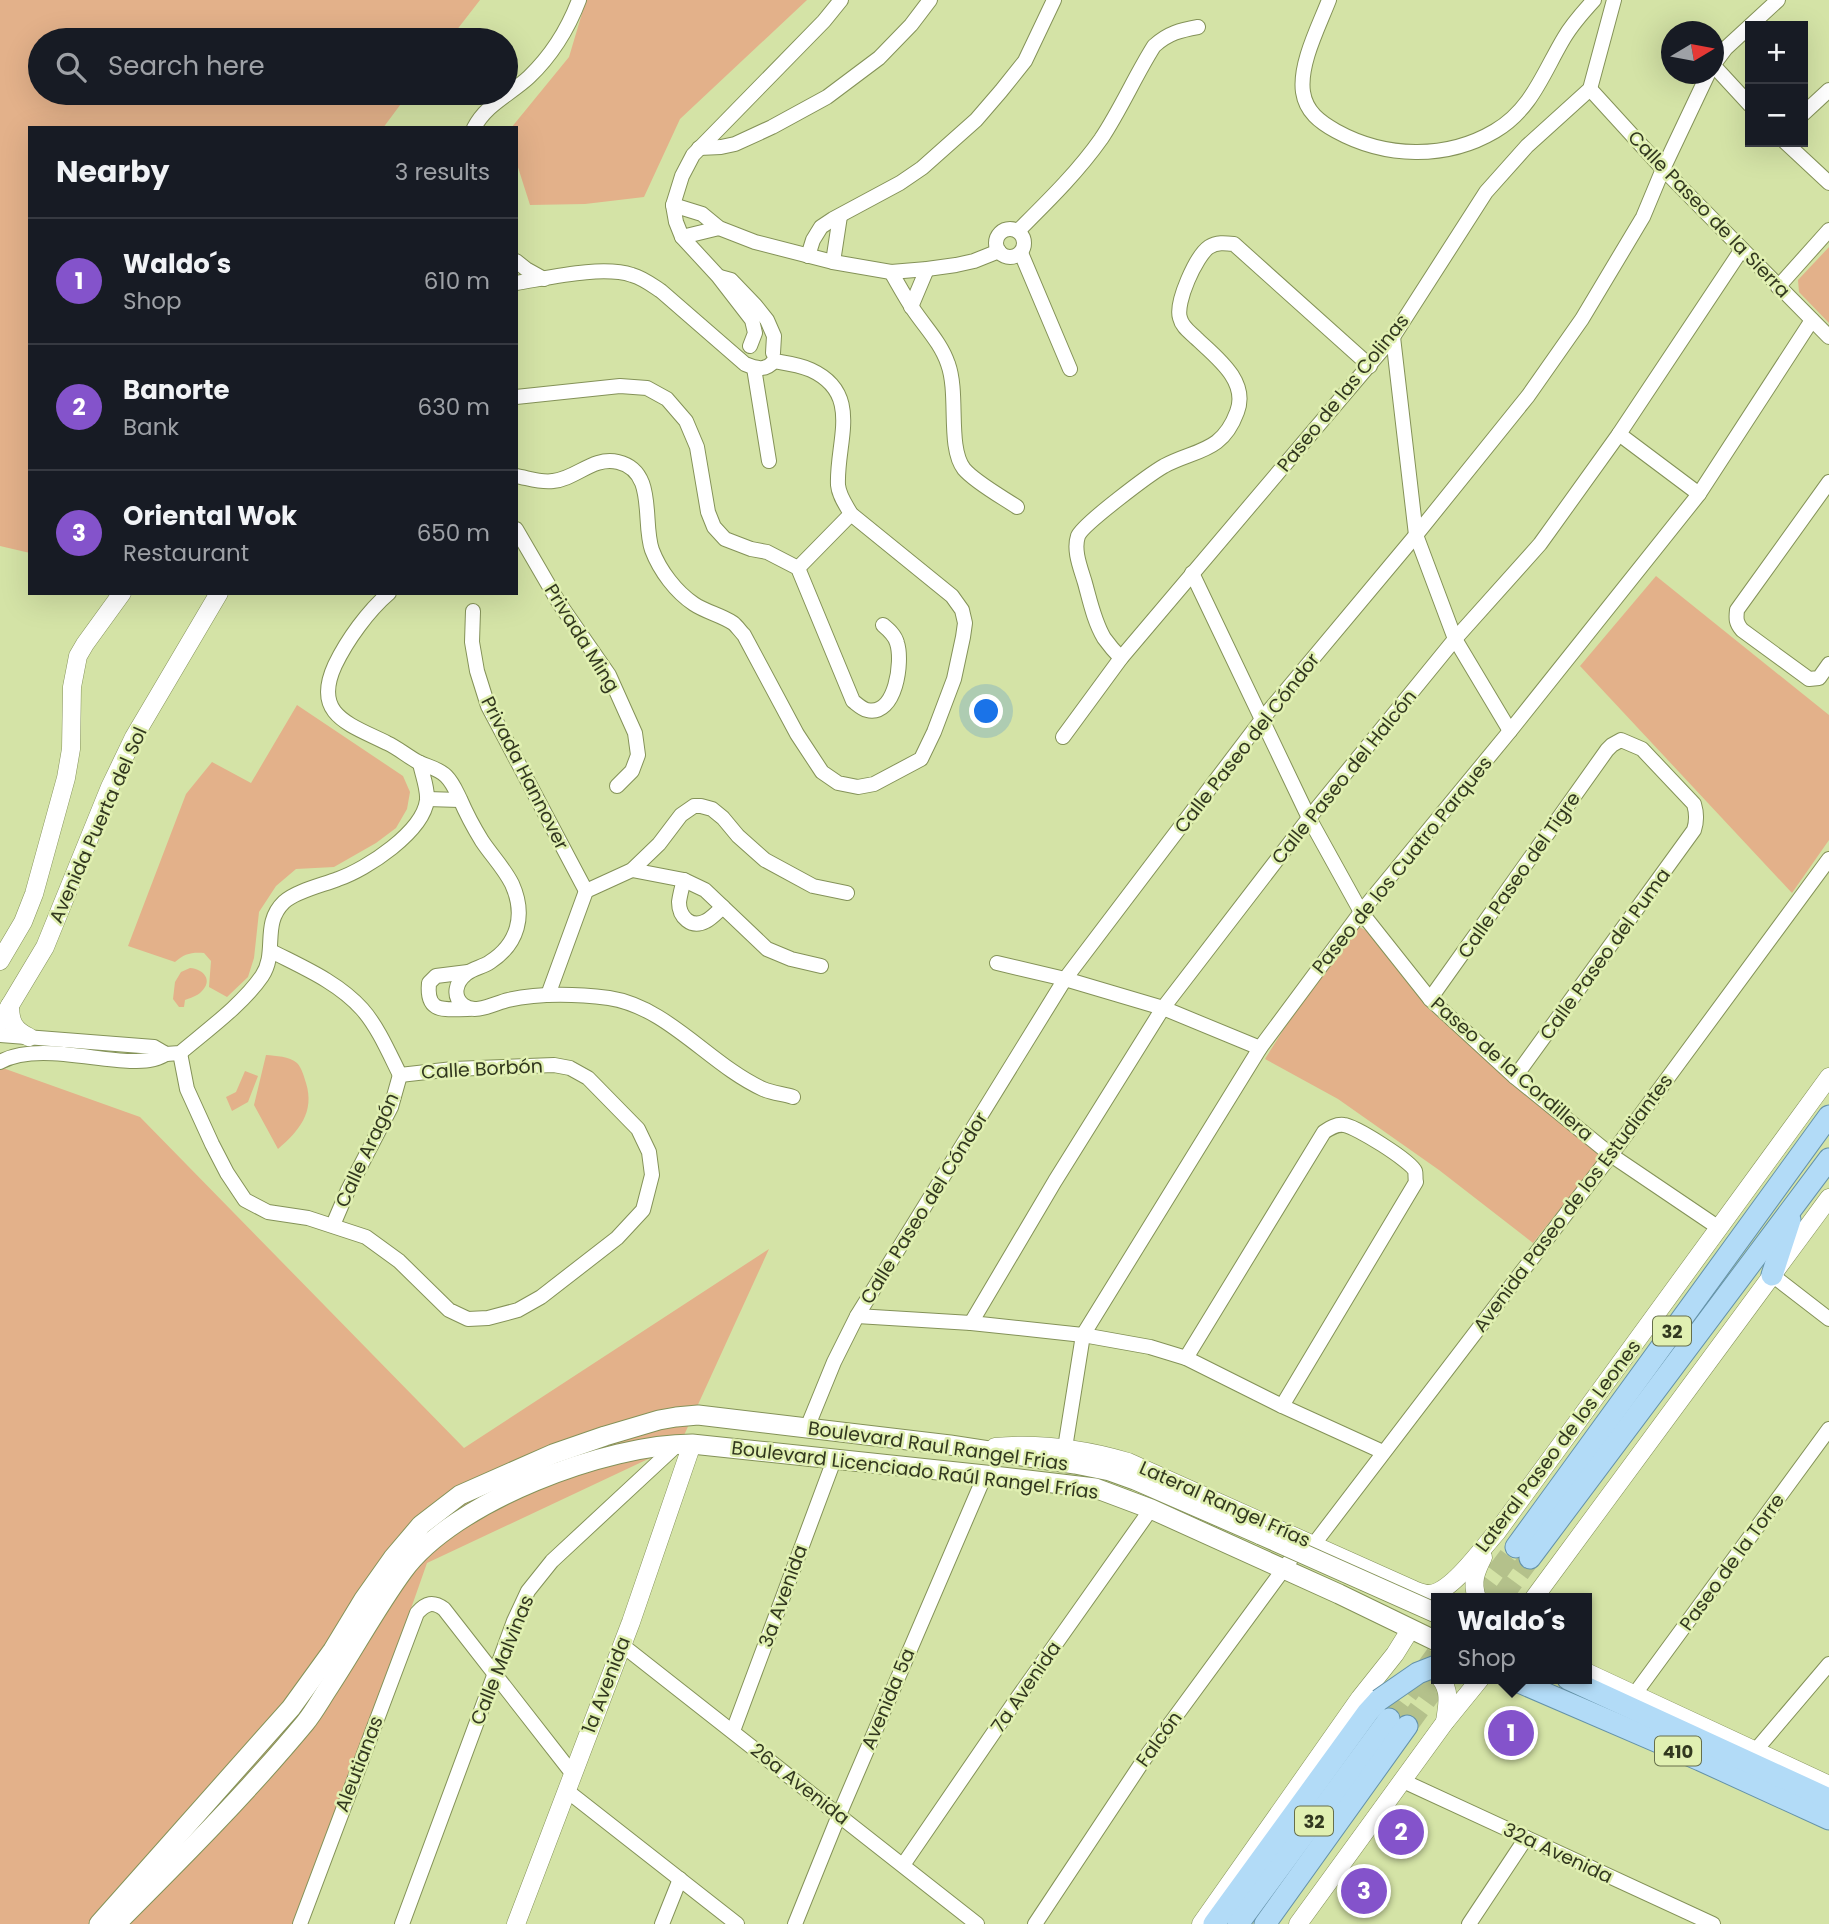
<!DOCTYPE html>
<meta charset="utf-8">
<style>
body{margin:0;font-family:Poppins,sans-serif;background:#20242c;color:#f1f3f6}
.controls{position:absolute;right:21px;top:21px;display:grid;overflow:hidden;border-radius:0px;box-shadow:0 7px 28px #0002}
.controls button{width:63px;height:63px;display:grid;place-items:center;padding:0;border:0;border-bottom:2px solid #363941;background:#171b24;color:#f1f3f6;font:35px sans-serif}
.compass{position:absolute;left:1661px;top:21px;width:63px;height:63px;border-radius:50%;background:#171b24;box-shadow:0 7px 28px #0002;rotate:80deg}
.you{position:absolute;left:987px;top:712px;width:24px;height:24px;margin:-18px;border:5px solid #fff;border-radius:50%;background:#1a73e8;box-shadow:0 0 0 10px #1a73e833}
.badge{display:grid;place-items:center;width:46px;height:46px;border-radius:50%;background:#8453cb;color:#fff;font-size:23px;font-weight:700}
.pin{position:absolute;translate:-50% -50%;border:4px solid #fff;box-shadow:0 2px 7px #0006}
.popup{position:absolute;left:1431px;top:1593px;width:161px;height:91px;box-sizing:border-box;display:grid;place-content:center;border-radius:0px;background:#171b24;filter:drop-shadow(0 2px 5px #0005);font-size:23px;white-space:nowrap;color:#9ea1a6}
.popup b{font-size:26px;color:#f1f3f6}
.popup::after{content:'';position:absolute;left:50%;top:100%;margin-left:-14px;border:14px solid transparent;border-top-color:#171b24}
.list{margin:0;padding:0;list-style:none}
h2{display:flex;justify-content:space-between;align-items:center;height:91px;margin:0;padding:0 28px;font-size:30px}
h2 small{font-size:23px;font-weight:400;color:#9ea1a6}
.list li{display:grid;grid-template-columns:46px 1fr auto;gap:21px;align-items:center;box-sizing:border-box;height:126px;padding:0 28px;border-top:2px solid #363941}
.list b{display:block;font-size:26px;white-space:nowrap}
.list p{margin:0;font-size:23px;white-space:nowrap;color:#9ea1a6}
.list em{font-size:23px;font-style:normal;color:#9ea1a6}
.icon{flex:none;width:38px;height:38px;fill:none;stroke:currentColor;stroke-width:2;stroke-linecap:round;stroke-linejoin:round}
.map{position:relative;flex:none;width:1829px;height:1924px;overflow:hidden}
.search{position:absolute;background:#171b24;box-shadow:0 7px 28px #0002;left:28px;top:28px;width:490px;height:77px;display:flex;align-items:center;gap:18px;box-sizing:border-box;padding:0 24px;border-radius:38px;color:#9ea1a6;font-size:26px}
.panel{position:absolute;background:#171b24;box-shadow:0 7px 28px #0002;left:28px;top:126px;width:490px;height:469px;border-radius:0px}
.map>svg:first-child{display:block}
.green{fill:#e3b18a}
.lines{fill:none;stroke-linecap:round;stroke-linejoin:round}
.primary-tunnel{stroke:#b4c18b;stroke-width:21;stroke-dasharray:21 10;stroke-linecap:butt}
.minor-casing{stroke:#849258;stroke-width:16}
.tertiary-casing{stroke:#849258;stroke-width:19}
.secondary-casing{stroke:#849258;stroke-width:21}
.primary-casing{stroke:#6492a8;stroke-width:23}
.minor{stroke:#fff;stroke-width:14}
.tertiary{stroke:#fff;stroke-width:18}
.secondary{stroke:#fff;stroke-width:19}
.primary{stroke:#b2dbf7;stroke-width:21}
.secondary-bridge-casing{stroke:#849258;stroke-width:21;stroke-linecap:butt}
.primary-bridge-casing{stroke:#6492a8;stroke-width:23;stroke-linecap:butt}
.secondary-bridge{stroke:#fff;stroke-width:19}
.primary-bridge{stroke:#b2dbf7;stroke-width:21}
.labels{text-anchor:middle;dominant-baseline:central;stroke-width:5;stroke-linejoin:round;paint-order:stroke}
.shield{fill:#e1f0b2;stroke:#666f4b;stroke-width:2}
.shield-label{font-size:18px;font-weight:bold;fill:#32381f}
.street-label{font-size:19px;fill:#32381f;stroke:#e1f0b2}
</style>
<div class="map">
<svg width="1829" height="1924" viewBox="0 0 1829 1924">
<rect width="100%" height="100%" fill="#d4e3a6"/>
<g class="green">
<path d="M 0,0 L 480,0 L 449,40 L 40,40 L 40,93 L 409,93 L 383,128 L 30,128 L 30,553 L 0,546 Z"/>
<path d="M 586,0 L 807,0 L 680,119 L 644,197 L 585,204 L 530,205 L 516,161 L 516,128 L 511,128 L 569,57 Z"/>
<path d="M 1829,247 L 1829,323 L 1799,292 L 1798,280 Z"/>
<path d="M 1656,576 L 1829,715 L 1829,840 L 1792,893 L 1580,666 Z"/>
<path d="M 297,705 L 403,776 L 410,792 L 407,809 L 396,828 L 376,843 L 334,867 L 296,869 L 276,886 L 259,912 L 254,958 L 248,977 L 227,997 L 209,987 L 211,961 L 204,953 C 191,952 184,954 175,962 L 128,946 L 186,794 L 212,762 L 251,783 Z"/>
<path d="M 1359,927 L 1367,931 L 1428,1008 L 1512,1083 L 1597,1149 L 1599,1160 L 1533,1243 L 1439,1170 L 1338,1099 L 1265,1059 L 1307,992 Z"/>
<path d="M 190,968 C 203,969 214,980 201,992 C 197,996 190,998 185,1000 L 184,1007 L 179,1007 L 173,999 L 175,982 L 181,972 Z"/>
<path d="M 266,1055 C 276,1056 289,1056 297,1063 C 302,1068 304,1077 306,1083 C 315,1112 299,1131 278,1149 L 254,1105 Z"/>
<path d="M 0,1067 L 140,1117 L 464,1448 L 769,1249 L 680,1444 L 427,1563 L 300,1924 L 0,1924 Z"/>
<path d="M 245,1071 L 258,1076 L 248,1102 L 232,1111 L 226,1097 L 236,1092 Z"/>
</g>
<g class="lines">
<g class="primary-tunnel">
<path d="M 1478,1598 L 1516,1547"/>
<path d="M 1501,1598 L 1530,1558"/>
<path d="M 1389,1719 L 1436,1655"/>
<path d="M 1407,1726 L 1441,1679"/>
</g>
<g class="minor-casing">
<g id="minor">
<path d="M 1329,0 C 1319,26 1299,64 1303,92 C 1306,112 1320,122 1336,131 C 1385,158 1446,160 1495,131 C 1532,109 1543,73 1564,38 C 1572,24 1583,12 1594,0"/>
<path d="M 1714,64 L 1726,48 L 1778,0"/>
<path d="M 1714,66 L 1750,105"/>
<path d="M 1590,89 L 1663,169 L 1829,337"/>
<path d="M 1803,114 L 1829,90"/>
<path d="M 474,128 C 486,104 511,94 529,77 C 552,55 568,29 579,0"/>
<path d="M 1785,142 L 1829,183"/>
<path d="M 699,148 L 721,147 L 735,144 L 772,127 L 827,97 L 879,58 L 911,25 L 930,0"/>
<path d="M 673,205 L 702,214 L 719,228 L 755,242 L 833,262 L 891,272 L 927,269 L 956,265 L 974,261 L 999,251"/>
<circle cx="1010" cy="243" r="14"/>
<path d="M 1018,231 C 1047,202 1077,173 1101,139 C 1121,109 1135,76 1154,46 C 1168,33 1181,30 1198,27"/>
<path d="M 682,237 L 719,228"/>
<path d="M 1021,253 L 1070,369"/>
<path d="M 808,256 L 813,240 L 821,227 L 833,219 L 900,183 L 922,168 L 976,120 L 1001,91 L 1025,61 L 1054,0"/>
<path d="M 516,261 L 526,269 L 544,279"/>
<path d="M 833,262 L 840,216"/>
<path d="M 891,272 C 898,284 905,297 913,309 C 925,327 941,343 948,364 C 959,394 947,447 964,469 C 975,482 1002,497 1017,507"/>
<path d="M 720,277 L 731,280 L 755,305 L 767,320 L 774,336 L 773,353"/>
<path d="M 516,283 C 548,278 602,265 632,275 C 643,278 652,285 661,291 L 745,364 C 757,369 766,371 774,361"/>
<path d="M 1778,287 L 1829,230"/>
<path d="M 911,307 L 927,269"/>
<path d="M 1393,337 L 1416,535 L 1455,639 L 1510,731"/>
<path d="M 750,346 L 755,333 L 752,320 L 718,276 L 682,237 L 676,222 L 673,205 L 682,176 L 693,155 L 824,21 L 841,0"/>
<path d="M 754,368 L 769,461"/>
<path d="M 516,397 L 620,386 L 647,388 L 667,399 L 686,421 L 697,447 L 708,512 L 714,527 L 725,539 L 751,549 L 767,552 L 798,568 L 853,701 C 857,704 862,709 867,710 C 896,717 903,661 897,643 C 895,635 889,630 883,625"/>
<path d="M 1619,434 L 1699,494"/>
<path d="M 516,476 C 528,478 541,483 553,481 C 576,479 593,456 618,462 C 657,471 642,522 652,550 C 660,571 676,592 694,604 C 706,612 721,615 733,623 C 737,626 740,631 744,635 L 797,734 L 822,772 L 838,783 L 858,787 L 874,784 L 921,759 L 934,732 L 954,679 L 963,637 L 965,623 L 962,610 L 952,596 L 851,514 C 846,505 839,496 838,485 C 836,442 863,394 811,370 C 800,365 786,363 774,361"/>
<path d="M 1829,482 L 1737,610 C 1736,619 1736,623 1742,630 L 1809,679 L 1819,678 L 1829,664"/>
<path d="M 516,529 L 559,603 L 609,675 L 635,733 L 638,755 L 632,771 L 617,786"/>
<path d="M 798,568 L 851,514"/>
<path d="M 1192,573 L 1309,818 L 1361,912 L 1430,999 L 1515,1077 L 1611,1155 L 1719,1228"/>
<path d="M 389,593 C 368,611 347,640 335,665 C 312,715 349,724 387,743 C 398,748 407,756 418,762 C 428,767 438,768 446,776 C 453,783 456,791 460,799 C 466,813 474,828 482,841 C 492,856 504,868 512,884 C 526,915 518,944 490,962 C 483,967 473,968 466,974 C 456,982 452,996 463,1005 C 475,1015 495,1003 508,1000 C 540,993 576,994 609,998 C 668,1007 710,1065 763,1089 C 772,1093 784,1094 793,1097"/>
<path d="M 473,611 L 472,642 L 477,671 L 488,706 L 586,891"/>
<path d="M 1121,658 C 1115,652 1109,645 1104,638 C 1094,621 1090,601 1085,583 C 1081,569 1073,551 1078,536 C 1083,524 1150,474 1164,466 C 1196,449 1222,453 1237,412 C 1249,381 1216,357 1196,338 C 1190,332 1182,327 1180,318 C 1175,303 1196,256 1209,247 C 1217,242 1225,243 1234,244 L 1370,366"/>
<path d="M 1063,737 L 1121,658 L 1393,337 L 1486,192 L 1527,146 L 1590,89 L 1614,0"/>
<path d="M 427,799 L 460,800"/>
<path d="M 632,870 L 684,880 L 705,890 L 767,949 L 791,959 L 821,966"/>
<path d="M 684,880 C 682,887 680,895 679,902 C 679,917 691,929 706,921 C 712,918 718,911 723,907"/>
<path d="M 271,951 C 302,967 338,982 362,1009 C 378,1027 389,1053 400,1075"/>
<path d="M 997,963 L 1065,979 L 1163,1008 L 1260,1048"/>
<path d="M 548,995 L 586,891 L 632,870 L 659,844 L 681,815 L 694,806 L 701,806 L 712,809 L 723,818 L 738,836 L 765,860 L 813,886 L 847,893"/>
<path d="M 1430,999 L 1607,750 L 1612,745 L 1621,740 L 1642,749 L 1694,804 C 1697,814 1697,821 1694,830 L 1515,1077"/>
<path d="M 468,1009 C 444,1009 426,1014 429,983 L 436,976 L 468,972"/>
<path d="M 0,1035 L 154,1047 L 166,1054 L 180,1053 C 206,1031 243,1004 262,976 C 278,952 261,924 284,902 C 296,891 323,885 338,879 C 367,869 423,832 427,800 C 428,789 422,774 420,763"/>
<path d="M 180,1053 L 187,1089 L 212,1144 L 227,1173 L 245,1200 L 268,1212 L 308,1218 L 366,1237 L 399,1261 L 449,1310 L 468,1319 L 488,1318 L 518,1310 L 541,1297 L 617,1238 L 643,1210 L 652,1175 L 649,1152 L 638,1129 L 588,1078 L 570,1068 L 554,1065 L 453,1069 L 400,1075"/>
<path d="M 0,1062 C 34,1043 92,1060 130,1061 C 145,1061 154,1061 166,1054"/>
<path d="M 333,1225 L 348,1190 L 391,1107 L 400,1075"/>
<path d="M 1772,1275 L 1829,1319"/>
<path d="M 857,1316 L 971,1323 L 1083,1335 L 1150,1347 L 1186,1358 L 1282,1406 L 1383,1452"/>
<path d="M 971,1323 L 1055,1181 L 1163,1008 L 1309,818 L 1455,639 L 1540,544 L 1619,434 L 1742,249"/>
<path d="M 1186,1358 L 1324,1132 C 1330,1128 1336,1124 1344,1125 C 1355,1126 1411,1161 1415,1171 C 1416,1174 1415,1178 1416,1182 L 1282,1406"/>
<path d="M 807,1428 L 834,1362 L 857,1316 L 1065,979 L 1263,718 L 1416,535 L 1528,396 L 1582,319 L 1643,217 L 1663,169 L 1708,74"/>
<path d="M 1065,1448 L 1083,1335 L 1260,1048 L 1361,912 L 1510,731 L 1699,494 L 1812,320"/>
<path d="M 1314,1544 L 1611,1155 L 1829,859"/>
<path d="M 622,1645 L 977,1924"/>
<path d="M 1634,1695 L 1829,1429"/>
<path d="M 733,1731 L 834,1460"/>
<path d="M 1755,1751 L 1829,1664"/>
<path d="M 1403,1781 L 1713,1924"/>
<path d="M 566,1790 L 737,1924"/>
<path d="M 903,1865 L 1016,1700 L 1151,1509"/>
<path d="M 300,1924 L 417,1613 C 426,1603 433,1601 444,1609 L 572,1773"/>
<path d="M 402,1924 L 495,1673 L 514,1621 L 528,1591 L 552,1561 L 678,1444"/>
<path d="M 662,1924 L 680,1879"/>
<path d="M 795,1924 L 839,1815 L 985,1475"/>
<path d="M 1035,1924 L 1145,1758 L 1291,1559"/>
<path d="M 1469,1924 L 1526,1838"/>
</g>
</g>
<g class="tertiary-casing">
<g id="tertiary">
<path d="M 0,961 L 23,922 L 34,894 L 66,778 L 71,749 L 72,687 L 78,656 L 85,644 L 122,593"/>
<path d="M 10,1005 C 10,1022 14,1030 29,1037"/>
<path d="M 0,1022 L 45,947 L 110,787 L 134,737 L 219,593"/>
<path d="M 995,1447 C 1040,1443 1084,1449 1128,1462 L 1414,1590 C 1419,1592 1424,1594 1430,1594 C 1452,1592 1482,1548 1497,1532 L 1829,1077"/>
<path d="M 1477,1598 C 1471,1582 1476,1571 1483,1557"/>
<path d="M 1534,1598 L 1829,1198"/>
<path d="M 1586,1672 L 1829,1785"/>
<path d="M 1441,1679 C 1451,1692 1447,1706 1445,1722"/>
<path d="M 516,1924 L 631,1622 L 692,1444"/>
<path d="M 1201,1924 L 1360,1698 L 1395,1654 L 1410,1630"/>
<path d="M 1298,1924 L 1445,1722 L 1480,1679"/>
</g>
</g>
<g class="secondary-casing">
<g id="secondary">
<path d="M 99,1924 L 291,1708 L 333,1650 L 364,1599 L 393,1558 L 421,1525 L 460,1495 L 553,1454 L 605,1436 L 659,1420 L 676,1417 L 698,1415 L 950,1445 L 1075,1464 L 1110,1471 L 1135,1480 L 1261,1535"/>
<path d="M 116,1924 C 181,1859 246,1794 305,1723 C 314,1712 321,1699 329,1687 C 354,1649 376,1608 403,1571 C 454,1501 607,1444 692,1444 L 985,1475 L 1095,1488 L 1151,1509 L 1339,1594 L 1436,1641"/>
</g>
</g>
<g class="primary-casing">
<g id="primary">
<path d="M 1772,1275 L 1790,1220"/>
<path d="M 1516,1547 L 1829,1116"/>
<path d="M 1530,1558 L 1829,1159"/>
<path d="M 1512,1679 L 1700,1760 L 1829,1819"/>
<path d="M 1568,1679 L 1829,1799"/>
<path d="M 1214,1924 L 1368,1712 L 1379,1700"/>
<path d="M 1238,1924 L 1389,1719"/>
<path d="M 1265,1924 L 1407,1726"/>
</g>
</g>
<use href="#minor" class="minor"/>
<use href="#tertiary" class="tertiary"/>
<use href="#secondary" class="secondary"/>
<use href="#primary" class="primary"/>
<g class="secondary-bridge-casing">
<path id="secondary-bridge" d="M 1261,1535 L 1436,1613"/>
</g>
<g class="primary-bridge-casing">
<path id="primary-bridge" d="M 1379,1700 L 1418,1673 L 1436,1666"/>
</g>
<use href="#secondary-bridge" class="secondary-bridge"/>
<use href="#primary-bridge" class="primary-bridge"/>
</g>
<g class="labels">
<g class="shield">
<rect x="1653" y="1316.5" width="38" height="29" rx="5"/>
<rect x="1655" y="1736.5" width="46" height="29" rx="5"/>
<rect x="1295" y="1806.5" width="38" height="29" rx="5"/>
</g>
<g class="shield-label">
<text x="1672" y="1331">32</text>
<text x="1678" y="1751">410</text>
<text x="1314" y="1821">32</text>
</g>
<g class="street-label">
<text transform="translate(1709 214) rotate(46)">Calle Paseo de la Sierra</text>
<text transform="translate(1343 393) rotate(-51)">Paseo de las Colinas</text>
<text transform="translate(582 638) rotate(58)">Privada Ming</text>
<text transform="translate(1247 743) rotate(-52)">Calle Paseo del Cóndor</text>
<text transform="translate(525 773) rotate(63)">Privada Hannover</text>
<text transform="translate(1344 777) rotate(-51)">Calle Paseo del Halcón</text>
<text transform="translate(98 825) rotate(-66)">Avenida Puerta del Sol</text>
<text transform="translate(1402 865) rotate(-51)">Paseo de los Cuatro Parques</text>
<text transform="translate(1519 875) rotate(-55)">Calle Paseo del Tigre</text>
<text transform="translate(1605 954) rotate(-54)">Calle Paseo del Puma</text>
<text transform="translate(482 1069) rotate(-3)">Calle Borbón</text>
<text transform="translate(1512 1069) rotate(41)">Paseo de la Cordillera</text>
<text transform="translate(367 1150) rotate(-65)">Calle Aragón</text>
<text transform="translate(1573 1203) rotate(-53)">Avenida Paseo de los Estudiantes</text>
<text transform="translate(924 1208) rotate(-58)">Calle Paseo del Cóndor</text>
<text transform="translate(938 1446) rotate(8)">Boulevard Raul Rangel Frias</text>
<text transform="translate(1558 1446) rotate(-53)">Lateral Paseo de los Leones</text>
<text transform="translate(915 1470) rotate(7)">Boulevard Licenciado Raúl Rangel Frías</text>
<text transform="translate(1225 1504) rotate(24)">Lateral Rangel Frías</text>
<text transform="translate(1732 1562) rotate(-54)">Paseo de la Torre</text>
<text transform="translate(783 1596) rotate(-70)">3a Avenida</text>
<text transform="translate(502 1660) rotate(-68)">Calle Malvinas</text>
<text transform="translate(606 1685) rotate(-69)">1a Avenida</text>
<text transform="translate(1026 1687) rotate(-55)">7a Avenida</text>
<text transform="translate(888 1699) rotate(-67)">Avenida 5a</text>
<text transform="translate(1159 1739) rotate(-54)">Falcón</text>
<text transform="translate(359 1764) rotate(-69)">Aleutianas</text>
<text transform="translate(800 1784) rotate(38)">26a Avenida</text>
<text transform="translate(1558 1853) rotate(25)">32a Avenida</text>
</g>
</g>
</svg>
<div class="controls">
<button>+</button>
<button>−</button>
</div>
<svg class="compass" viewBox="-18 -18 36 36"><path d="M0-13l5 13h-10z" fill="#e53935"/><path d="M0 13l5-13h-10z" fill="#9ea1a6"/></svg>
<div class="you"></div>
<div class="pin badge" style="left:1511px;top:1733px">1</div>
<div class="popup"><b>Waldo´s</b>Shop</div>
<div class="pin badge" style="left:1401px;top:1832px">2</div>
<div class="pin badge" style="left:1364px;top:1891px">3</div>
<div class="search"><svg class="icon" aria-label="search" viewBox="0 0 24 24"><circle cx="10" cy="10" r="6"/><path d="M15 15l6 6"/></svg>Search here</div>
<section class="panel">
<h2>Nearby<small>3 results</small></h2>
<ul class="list">
<li><span class="badge">1</span><div><b>Waldo´s</b><p>Shop</p></div><em>610 m</em></li>
<li><span class="badge">2</span><div><b>Banorte</b><p>Bank</p></div><em>630 m</em></li>
<li><span class="badge">3</span><div><b>Oriental Wok</b><p>Restaurant</p></div><em>650 m</em></li>
</ul>
</section>
</div>
